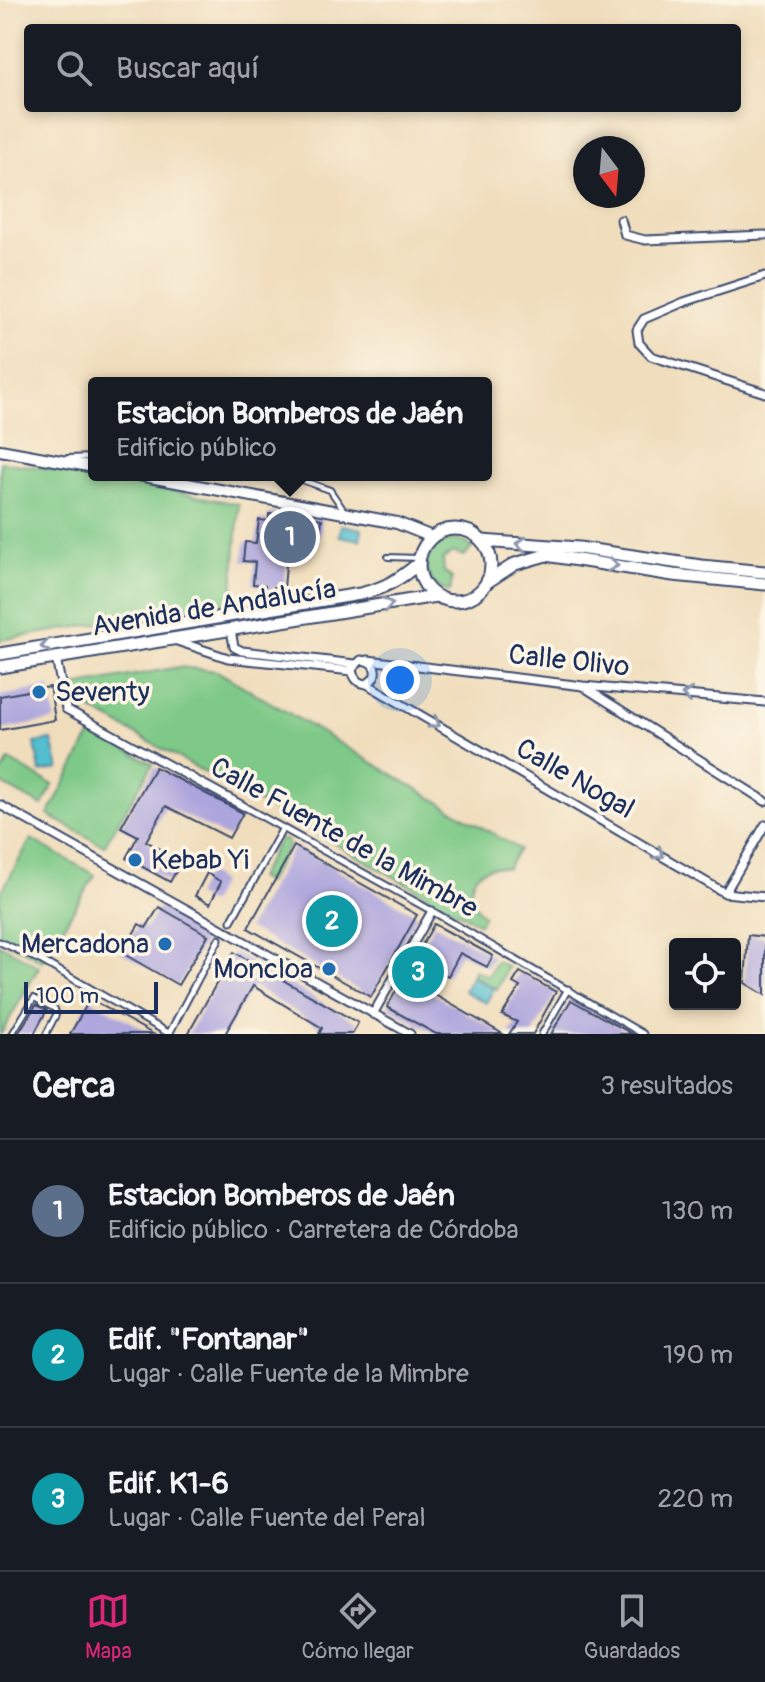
<!DOCTYPE html>
<html lang="es">
<meta charset="utf-8">
<style>
body{margin:0;font-family:Pangolin,sans-serif;background:#20242c;color:#f1f3f6}
.controls{position:absolute;right:24px;bottom:24px;display:grid;overflow:hidden;border-radius:8px;box-shadow:0 4px 12px #0003}
.controls button{width:72px;height:72px;display:grid;place-items:center;padding:0;border:0;border-bottom:2px solid #363941;background:#171b24;color:#f1f3f6;font:40px sans-serif}
.compass{position:absolute;left:573px;top:136px;width:72px;height:72px;border-radius:50%;background:#171b24;box-shadow:0 4px 12px #0003;rotate:164deg}
.scale{position:absolute;left:24px;bottom:20px;width:134px;box-sizing:border-box;padding-left:8px;border:4px solid #1b2f5e;border-top:0;font-size:22px;line-height:28px;white-space:nowrap;color:#1b2f5e;-webkit-text-stroke:6px #fcf5e5;paint-order:stroke}
.you{position:absolute;left:400px;top:680px;width:28px;height:28px;margin:-20px;border:6px solid #fff;border-radius:50%;background:#1a73e8;box-shadow:0 0 0 12px #1a73e833}
.badge{display:grid;place-items:center;width:52px;height:52px;border-radius:50%;background:#db2777;color:#fff;font-size:26px;font-weight:700}
.pin{position:absolute;translate:-50% -50%;border:4px solid #fff;box-shadow:0 2px 8px #0006}
.popup{position:absolute;left:88px;top:377px;width:404px;height:104px;box-sizing:border-box;display:grid;place-content:center;border-radius:8px;background:#171b24;filter:drop-shadow(0 2px 6px #0005);font-size:26px;white-space:nowrap;color:#9ea1a6}
.popup b{font-size:30px;color:#f1f3f6}
.popup::after{content:'';position:absolute;left:50%;top:100%;margin-left:-16px;border:16px solid transparent;border-top-color:#171b24}
.list{margin:0;padding:0;list-style:none}
h2{display:flex;justify-content:space-between;align-items:center;height:104px;margin:0;padding:0 32px;font-size:34px}
h2 small{font-size:26px;font-weight:400;color:#9ea1a6}
.list li{display:grid;grid-template-columns:52px 1fr auto;gap:24px;align-items:center;box-sizing:border-box;height:144px;padding:0 32px;border-top:2px solid #363941}
.list b{display:block;font-size:30px;white-space:nowrap}
.list p{margin:0;font-size:26px;white-space:nowrap;color:#9ea1a6}
.list em{font-size:26px;font-style:normal;color:#9ea1a6}
.icon{flex:none;width:44px;height:44px;fill:none;stroke:currentColor;stroke-width:2;stroke-linecap:round;stroke-linejoin:round}
.map{position:relative;flex:none;width:765px;height:1034px;overflow:hidden}
.search{position:absolute;background:#171b24;box-shadow:0 4px 12px #0003;left:24px;right:24px;top:24px;height:88px;display:flex;align-items:center;gap:20px;box-sizing:border-box;padding:0 28px;border-radius:8px;color:#9ea1a6;font-size:30px}
.sheet{height:536px;background:#171b24}
nav{display:flex;justify-content:space-around;align-items:center;box-sizing:border-box;height:112px;border-top:2px solid #363941;background:#171b24;font-size:22px;color:#9ea1a6}
nav a{display:grid;justify-items:center;gap:4px}
nav .on{color:#db2777}
.map>svg:first-child{display:block}
.green{fill:#7ec987;stroke:#4c7c72;stroke-width:2}
.water{fill:#53bfce;stroke:#377796;stroke-width:2}
.building{fill:#ada5dd}
.lines{fill:none;stroke-linecap:round;stroke-linejoin:round}
.service-casing{stroke:#3b496c;stroke-width:8}
.pedestrian-casing{stroke:#3b496c;stroke-width:9}
.minor-casing{stroke:#3b496c;stroke-width:11}
.secondary-casing{stroke:#3b496c;stroke-width:14}
.primary-casing{stroke:#3b496c;stroke-width:15}
.service{stroke:#fff;stroke-width:4}
.pedestrian{stroke:#fff;stroke-width:5}
.minor{stroke:#fff;stroke-width:7}
.secondary{stroke:#fff;stroke-width:10}
.primary{stroke:#fff;stroke-width:11}
.oneway{stroke:#8d97ae}
.poi-dot{fill:#1f6fb2;stroke:#fcf5e5;stroke-width:3}
.labels{text-anchor:middle;dominant-baseline:central;stroke-width:7;stroke-linejoin:round;paint-order:stroke}
.street-label{font-size:28px;fill:#1b2f5e;stroke:#fcf5e5}
.poi-label{font-size:28px;fill:#1b2f5e;stroke:#fcf5e5;text-anchor:start}
</style>
<div class="map">
<svg width="765" height="1034" viewBox="0 0 765 1034">
<rect width="100%" height="100%" fill="#fcf5e5"/>
<filter id="ink" filterUnits="userSpaceOnUse"><feTurbulence type="fractalNoise" baseFrequency=".0125" numOctaves="2"/><feDisplacementMap in="SourceGraphic" scale="16" xChannelSelector="R" yChannelSelector="G"/><feConvolveMatrix kernelMatrix="1 2 1 2 8 2 1 2 1" color-interpolation-filters="sRGB"/></filter>
<filter id="wash" filterUnits="userSpaceOnUse"><feTurbulence type="fractalNoise" baseFrequency=".006" numOctaves="4" result="noise"/><feDisplacementMap in="SourceGraphic" scale="32" xChannelSelector="R" yChannelSelector="G"/><feGaussianBlur stdDeviation="1.8" result="paint"/><feColorMatrix in="noise" values="0 0 0 0 0 0 0 0 0 0 0 0 0 0 0 0 0 1.4 0 .05"/><feComposite in="paint" operator="in"/></filter>
<g filter="url(#wash)">
<rect width="100%" height="100%" fill="#f0ddbc"/>
<g class="green">
<path d="M 0,462 L 73,472 L 239,504 L 232,605 L 221,603 L 0,640 Z"/>
<path d="M 457,539 L 473,547 L 464,556 L 453,552 L 443,559 L 444,572 L 452,578 L 450,592 C 416,583 421,542 457,539 Z"/>
<path d="M 179,667 L 217,671 L 519,849 L 507,868 C 501,867 494,866 488,868 C 466,875 466,903 484,915 L 479,924 L 72,699 L 69,687 Z"/>
<path d="M 93,731 L 153,764 L 104,846 L 48,815 Z"/>
<path d="M 9,760 L 53,785 L 42,806 L 0,783 L 0,776 Z"/>
<path d="M 31,839 L 95,875 L 42,961 L 0,938 L 0,894 Z"/>
<path d="M 279,840 L 286,840 L 289,845 L 267,883 L 258,878 Z"/>
<path d="M 0,944 L 39,967 L 1,1034 L 0,1034 Z"/>
<path d="M 496,961 L 508,967 L 497,989 L 472,975 L 474,970 L 488,976 Z"/>
</g>
<g class="water">
<path d="M 341,525 L 362,529 L 360,540 L 339,536 Z"/>
<path d="M 52,740 L 59,769 L 40,772 L 35,743 Z"/>
<path d="M 471,977 L 494,989 L 486,1003 L 464,991 Z"/>
</g>
<g id="blocks">
<g class="building">
<path d="M 269,514 L 280,515 L 279,519 L 290,520 L 284,588 L 274,587 L 274,592 L 265,591 L 265,585 L 253,584 L 255,562 L 243,561 L 245,542 L 256,543 L 259,520 L 269,521 Z"/>
<path d="M 309,517 L 322,519 L 320,535 L 307,533 Z"/>
<path d="M 50,687 L 55,720 L 0,730 L 0,696 Z"/>
<path d="M 155,767 L 243,813 L 229,838 L 166,806 L 146,841 L 182,861 L 170,882 L 126,858 L 138,836 L 121,827 Z"/>
<path d="M 294,846 L 417,915 L 371,997 L 248,928 Z"/>
<path d="M 207,873 L 221,882 L 210,904 L 195,896 Z"/>
<path d="M 159,907 L 208,935 L 178,985 L 122,953 L 139,924 L 146,928 Z"/>
<path d="M 434,924 L 493,956 L 487,967 L 460,953 L 448,976 L 432,968 L 421,987 L 503,1034 L 436,1034 L 387,1007 Z"/>
<path d="M 748,935 L 765,937 L 765,995 L 745,983 Z"/>
<path d="M 234,952 L 358,1023 L 352,1034 L 319,1034 L 322,1028 L 253,986 L 225,1034 L 188,1034 Z"/>
<path d="M 520,972 L 556,992 L 533,1034 L 509,1034 L 517,1022 L 502,1015 L 520,987 L 513,983 Z"/>
<path d="M 90,999 L 153,1034 L 70,1034 Z"/>
<path d="M 571,1000 L 632,1034 L 551,1034 Z"/>
<path d="M 36,1005 L 47,1010 L 34,1034 L 18,1034 Z"/>
</g>
</g>
</g>
<g filter="url(#ink)">
<use href="#blocks" fill-opacity="0" stroke="#3b496c" stroke-width="2"/>
<g class="lines">
<g class="service-casing">
<g id="service">
<path d="M 68,458 L 94,457"/>
<path d="M 287,475 L 330,490 L 345,512"/>
<path d="M 388,557 L 419,558"/>
<path d="M 12,1034 L 34,998 L 55,1009 L 56,1015 L 46,1034"/>
</g>
</g>
<g class="pedestrian-casing">
<g id="pedestrian">
<path d="M 243,806 L 432,911 L 643,1034"/>
<path d="M 231,921 L 283,828"/>
<path d="M 0,942 L 42,961 L 170,1034"/>
<path d="M 169,1034 L 219,939"/>
<path d="M 542,1034 L 568,989"/>
</g>
</g>
<g class="minor-casing">
<g id="minor">
<path d="M 621,220 L 625,235 L 645,240 L 765,235"/>
<path d="M 765,276 L 684,302 L 644,319 L 637,330 L 639,343 L 651,356 L 765,393"/>
<path d="M 231,630 L 234,647 L 242,651 L 355,664"/>
<path d="M 174,640 L 228,658 L 352,671"/>
<path d="M 56,658 L 66,709 L 243,806"/>
<path d="M 368,660 L 583,686 L 765,702"/>
<path d="M 352,669 L 361,660 C 376,661 381,675 367,684"/>
<path d="M 352,671 C 355,680 358,683 367,684 L 725,893 L 765,897"/>
<path d="M 584,687 L 765,801"/>
<path d="M 0,805 L 410,1034"/>
<path d="M 725,893 L 765,825"/>
<path d="M 373,1014 L 432,911"/>
</g>
</g>
<g class="secondary-casing">
<g id="secondary">
<path d="M 0,450 L 94,467"/>
<path d="M 139,475 L 397,523 L 432,537"/>
</g>
</g>
<g class="primary-casing">
<g id="primary">
<circle cx="455" cy="565" r="36"/>
<path d="M 482,541 L 579,548 L 701,566 L 765,572"/>
<path d="M 487,582 L 515,564 L 546,555 L 673,575 L 765,584"/>
<path d="M 0,654 L 360,594 C 385,588 399,580 419,563"/>
<path d="M 0,667 L 436,596"/>
</g>
</g>
<use href="#service" class="service"/>
<use href="#pedestrian" class="pedestrian"/>
<use href="#minor" class="minor"/>
<use href="#secondary" class="secondary"/>
<use href="#primary" class="primary"/>
</g>
<defs><path id="oneway-chevron" d="M-2-3.5L2.5 0L-2 3.5" fill="none" stroke-width="1.6" stroke-linecap="round" stroke-linejoin="round" transform="scale(2)"/></defs>
<g class="oneway">
<use href="#oneway-chevron" transform="translate(521 544) rotate(-176)"/>
<use href="#oneway-chevron" transform="translate(613 565) rotate(9)"/>
<use href="#oneway-chevron" transform="translate(388 604) rotate(-10)"/>
<use href="#oneway-chevron" transform="translate(46 646) rotate(171)"/>
<use href="#oneway-chevron" transform="translate(687 695) rotate(-175)"/>
<use href="#oneway-chevron" transform="translate(435 723) rotate(30)"/>
<use href="#oneway-chevron" transform="translate(659 854) rotate(30)"/>
</g>
</g>
<g class="poi-dot">
<circle cx="39" cy="692" r="8"/>
<circle cx="135" cy="860" r="8"/>
<circle cx="165" cy="944" r="8"/>
<circle cx="329" cy="969" r="8"/>
</g>
<g class="labels">
<g class="street-label">
<text transform="translate(214 608) rotate(-9)">Avenida de Andalucía</text>
<text transform="translate(569 661) rotate(6)">Calle Olivo</text>
<text transform="translate(575 779) rotate(30)">Calle Nogal</text>
<text transform="translate(344 838) rotate(29)">Calle Fuente de la Mimbre</text>
</g>
<g class="poi-label">
<text x="55" y="692">Seventy</text>
<text x="151" y="860">Kebab Yi</text>
<text x="149" y="944" text-anchor="end">Mercadona</text>
<text x="313" y="969" text-anchor="end">Moncloa</text>
</g>
</g>
</svg>
<div class="controls">
<button><svg class="icon" aria-label="locate" viewBox="0 0 24 24"><circle cx="12" cy="12" r="6"/><path d="M12 2v4M12 18v4M2 12h4M18 12h4"/></svg></button>
</div>
<svg class="compass" viewBox="-18 -18 36 36"><path d="M0-13l5 13h-10z" fill="#e53935"/><path d="M0 13l5-13h-10z" fill="#9ea1a6"/></svg>
<div class="scale">100 m</div>
<div class="you"></div>
<div class="pin badge" style="left:290px;top:537px;background:#5c6f8a">1</div>
<div class="popup"><b>Estacion Bomberos de Jaén</b>Edificio público</div>
<div class="pin badge" style="left:332px;top:921px;background:#0f9aa8">2</div>
<div class="pin badge" style="left:418px;top:972px;background:#0f9aa8">3</div>
<div class="search"><svg class="icon" aria-label="search" viewBox="0 0 24 24"><circle cx="10" cy="10" r="6"/><path d="M15 15l6 6"/></svg>Buscar aquí</div>
</div>
<section class="sheet">
<h2>Cerca<small>3 resultados</small></h2>
<ul class="list">
<li><span class="badge" style="background:#5c6f8a">1</span><div><b>Estacion Bomberos de Jaén</b><p>Edificio público · Carretera de Córdoba</p></div><em>130 m</em></li>
<li><span class="badge" style="background:#0f9aa8">2</span><div><b>Edif. &quot;Fontanar&quot;</b><p>Lugar · Calle Fuente de la Mimbre</p></div><em>190 m</em></li>
<li><span class="badge" style="background:#0f9aa8">3</span><div><b>Edif. K1-6</b><p>Lugar · Calle Fuente del Peral</p></div><em>220 m</em></li>
</ul>
</section>
<nav>
<a class="on"><svg class="icon" aria-label="map" viewBox="0 0 24 24"><path d="M3 6l6-2 6 2 6-2v14l-6 2-6-2-6 2zM9 4v14M15 6v14"/></svg>Mapa</a>
<a><svg class="icon" aria-label="directions" viewBox="0 0 24 24"><path d="M12 3l9 9-9 9-9-9zM9 14v-3h6M13 9l2 2-2 2"/></svg>Cómo llegar</a>
<a><svg class="icon" aria-label="saved" viewBox="0 0 24 24"><path d="M7 4h10v16l-5-4-5 4z"/></svg>Guardados</a>
</nav>
